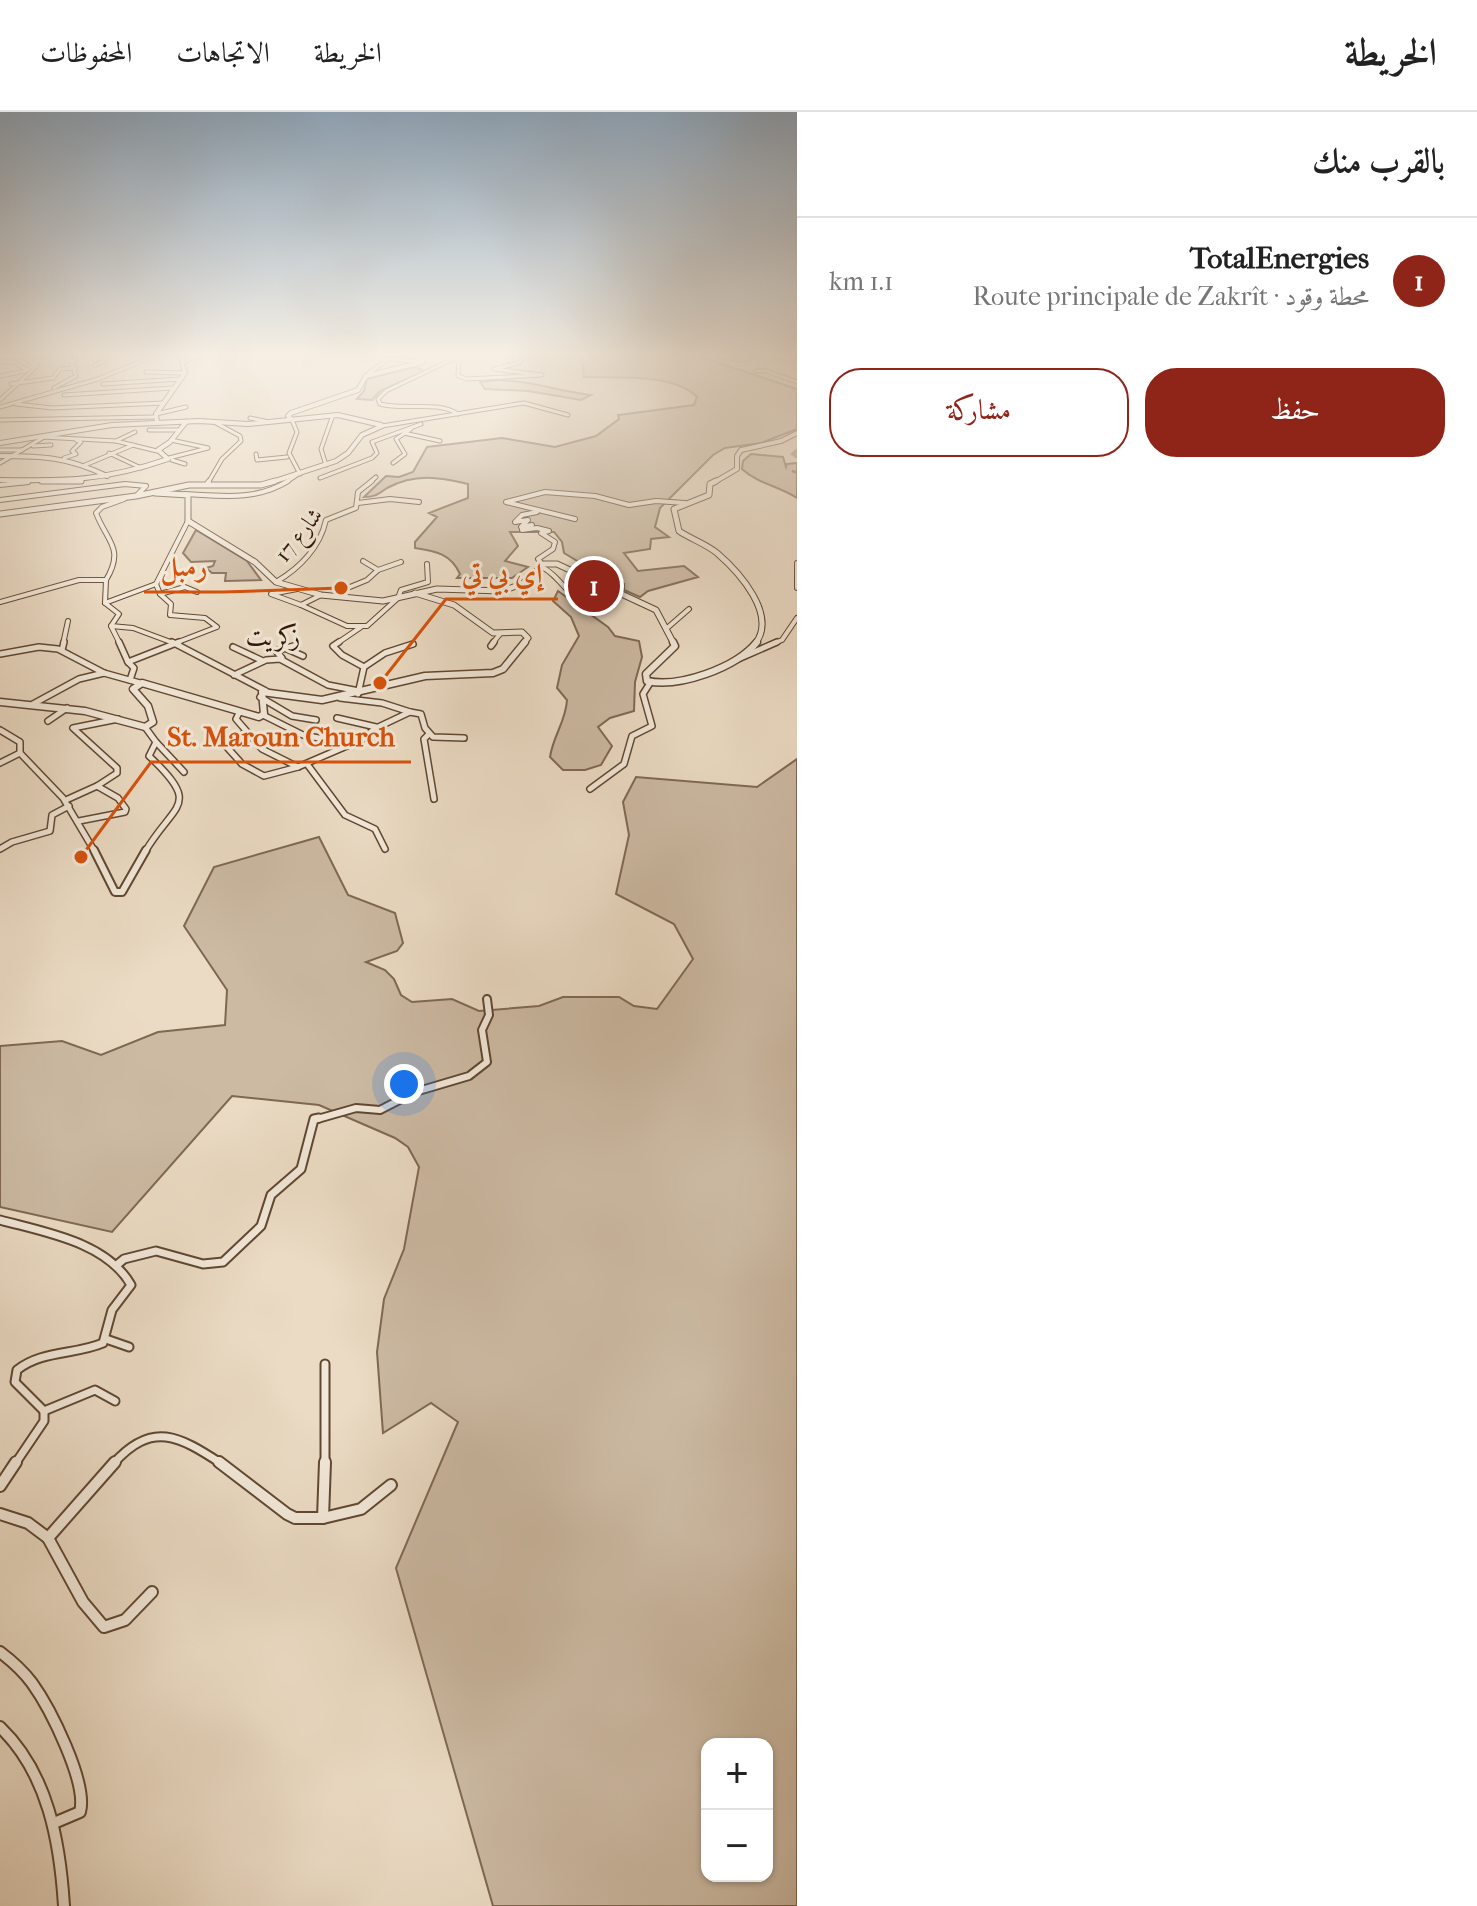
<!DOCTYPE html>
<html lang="ar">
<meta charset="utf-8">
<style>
body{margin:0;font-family:"IM FELL French Canon",Amiri,serif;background:#f2f2f2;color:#222;direction:rtl}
.controls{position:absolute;right:24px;bottom:24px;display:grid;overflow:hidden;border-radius:16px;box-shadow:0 2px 6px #0004}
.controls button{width:72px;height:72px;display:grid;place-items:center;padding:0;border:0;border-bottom:2px solid #e0e0e0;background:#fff;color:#222;font:40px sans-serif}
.you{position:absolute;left:404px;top:972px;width:28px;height:28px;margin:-20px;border:6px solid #fff;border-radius:50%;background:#1a73e8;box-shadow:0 0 0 12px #1a73e833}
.badge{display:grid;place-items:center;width:52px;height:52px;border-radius:50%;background:#8f2418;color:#fff;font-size:26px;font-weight:700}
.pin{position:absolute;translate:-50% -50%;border:4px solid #fff;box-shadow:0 2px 8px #0006}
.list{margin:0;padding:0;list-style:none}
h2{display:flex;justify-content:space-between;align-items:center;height:104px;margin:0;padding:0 32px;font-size:34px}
h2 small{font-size:26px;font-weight:400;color:#767676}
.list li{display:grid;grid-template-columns:52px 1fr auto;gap:24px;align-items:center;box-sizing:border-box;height:128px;padding:0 32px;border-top:2px solid #e0e0e0}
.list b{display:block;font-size:30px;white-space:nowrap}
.list p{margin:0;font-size:26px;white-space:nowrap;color:#767676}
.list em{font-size:26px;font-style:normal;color:#767676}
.actions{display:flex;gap:16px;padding:24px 32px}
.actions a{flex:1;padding:18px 0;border:2px solid #8f2418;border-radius:32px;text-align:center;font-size:28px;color:#8f2418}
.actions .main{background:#8f2418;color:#fff}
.map{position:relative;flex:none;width:797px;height:1794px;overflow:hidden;direction:ltr}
header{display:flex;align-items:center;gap:48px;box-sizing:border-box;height:112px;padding:0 40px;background:#fff;border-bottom:2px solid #e0e0e0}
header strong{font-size:38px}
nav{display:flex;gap:44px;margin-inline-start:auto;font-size:28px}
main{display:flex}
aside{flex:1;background:#fff}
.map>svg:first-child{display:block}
.green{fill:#ccbaa3;stroke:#7f6852;stroke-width:2;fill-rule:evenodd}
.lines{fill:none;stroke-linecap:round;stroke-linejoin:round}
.river{fill:#ac9882;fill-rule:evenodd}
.minor-far5-casing{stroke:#604732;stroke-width:5}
.minor-far4-casing{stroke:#604732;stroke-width:6}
.minor-far3-casing{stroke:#604732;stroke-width:8}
.minor-far2-casing{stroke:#604732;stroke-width:10}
.minor-far1-casing{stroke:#604732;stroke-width:11}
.minor-casing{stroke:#604732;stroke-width:14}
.tertiary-far2-casing{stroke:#604732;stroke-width:6}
.tertiary-far1-casing{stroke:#604732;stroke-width:7}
.tertiary-casing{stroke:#604732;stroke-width:9}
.minor-far5{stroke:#f2e8d9;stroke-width:3}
.minor-far4{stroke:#f2e8d9;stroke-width:4}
.minor-far3{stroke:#f2e8d9;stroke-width:5}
.minor-far2{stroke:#f2e8d9;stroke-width:6}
.minor-far1{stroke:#f2e8d9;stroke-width:7}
.minor{stroke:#f2e8d9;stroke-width:10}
.tertiary-far2{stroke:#f2e8d9;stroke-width:4}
.tertiary-far1{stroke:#f2e8d9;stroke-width:5}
.tertiary{stroke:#f2e8d9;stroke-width:6}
.labels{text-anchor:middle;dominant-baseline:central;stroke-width:6;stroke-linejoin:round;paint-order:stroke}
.far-street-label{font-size:22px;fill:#321601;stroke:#f2e8d9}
.far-quarter-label{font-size:26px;fill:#321601;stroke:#f2e8d9}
.leader{fill:none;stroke:#d6520b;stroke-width:3}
.callout-dot{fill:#d6520b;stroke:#f2e8d9;stroke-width:3}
.callout-label{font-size:28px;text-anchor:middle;font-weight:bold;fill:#d6520b;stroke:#f2e8d9;stroke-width:6;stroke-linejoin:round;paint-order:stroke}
</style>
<header>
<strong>الخريطة</strong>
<nav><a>الخريطة</a><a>الاتجاهات</a><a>المحفوظات</a></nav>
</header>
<main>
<aside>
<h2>بالقرب منك<small></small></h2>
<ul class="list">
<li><span class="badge">1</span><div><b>TotalEnergies</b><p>محطة وقود · Route principale de Zakrît</p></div><em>1.1 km</em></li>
</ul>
<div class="actions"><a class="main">حفظ</a><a>مشاركة</a></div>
</aside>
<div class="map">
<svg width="797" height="1794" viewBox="0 0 797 1794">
<rect width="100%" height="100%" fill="#ebdbc4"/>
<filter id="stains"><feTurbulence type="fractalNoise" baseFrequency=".0025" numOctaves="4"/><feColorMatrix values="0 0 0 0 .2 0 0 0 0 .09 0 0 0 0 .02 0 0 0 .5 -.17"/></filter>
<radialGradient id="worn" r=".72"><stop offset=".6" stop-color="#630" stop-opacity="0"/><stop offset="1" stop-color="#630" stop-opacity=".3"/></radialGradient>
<g class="green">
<path d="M 581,244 L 698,244 L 797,277 L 797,317 L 761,331 L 725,336 L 713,343 L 660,396 L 655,415 L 669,425 L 651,427 L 650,437 L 624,441 L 638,459 L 684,454 L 698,465 L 648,479 L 640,485 L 624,478 L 624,472 L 594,459 L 564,441 L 562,430 L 554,420 L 510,420 L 518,434 L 505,449 L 528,455 L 512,466 L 457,466 L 460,462 C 451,442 436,439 415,436 L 415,430 L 437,405 L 429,401 L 468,386 L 468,372 C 439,365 415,361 387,376 C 378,382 376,385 364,385 L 386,364 L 399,365 L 413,360 L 427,335 L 502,326 L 555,335 L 596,324 L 619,307 L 618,303 L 694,293 L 697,285 C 674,261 616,266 584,265 Z"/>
<path d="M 415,255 L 425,259 L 380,279 L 372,288 L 357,287 L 364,279 L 367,267 Z"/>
<path d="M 497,268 C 529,268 558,279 591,283 L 581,288 L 528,279 L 485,277 L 480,270 Z"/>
<path d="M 751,342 L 783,345 L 786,355 L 787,352 L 797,351 L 797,360 L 792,359 L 797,361 L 797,386 C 779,374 758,372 742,357 L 743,349 Z"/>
<path d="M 196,418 L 247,449 L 261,468 L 225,469 L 226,461 L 212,461 L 206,456 L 213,454 L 215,449 L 191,450 L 183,441 Z"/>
<path d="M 558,479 L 608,515 L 615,524 L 639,529 L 642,545 L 635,570 L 634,599 L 610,606 L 598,615 L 612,634 L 601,653 L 585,658 L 563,658 L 550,645 C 553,624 566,609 567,588 L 557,576 L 562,553 L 579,524 L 571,505 L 553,489 Z"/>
<path d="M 797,647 L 797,1794 L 493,1794 L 396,1456 L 458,1310 L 431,1291 L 383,1321 L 377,1240 L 384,1187 L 404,1137 L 419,1055 L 408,1035 L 395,1026 L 319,993 L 232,984 L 112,1120 L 0,1095 L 0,934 L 62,929 L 101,943 L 158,920 L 225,913 L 227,878 L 184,814 L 214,755 L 319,725 L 348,783 L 395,801 L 403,831 L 397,839 L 366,850 L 385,858 L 394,867 L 401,883 L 412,890 L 452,887 L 479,899 L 539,894 L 563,885 L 619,885 L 634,894 L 657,897 L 693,847 L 674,812 L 616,782 L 629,723 L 623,690 L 636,665 L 757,675 ZM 707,1632 L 767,1632 L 767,1764 L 707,1764 Z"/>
</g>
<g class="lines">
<g class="river">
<path d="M 787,244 L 797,245 L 797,247 L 787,245 Z"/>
<path d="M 797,336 L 797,347 L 790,342 Z"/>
</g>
<g class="minor-far5-casing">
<g id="minor-far5">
<path d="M 34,244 L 40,246"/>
<path d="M 718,244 L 741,248 L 758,244"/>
<path d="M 0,245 L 16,245"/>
<path d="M 0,250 L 14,250 L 27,258"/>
<path d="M 95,253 L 113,244"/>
<path d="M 756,259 L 766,259 L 797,270"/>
<path d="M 146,260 L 185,261"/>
<path d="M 371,263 L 369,261 L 388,247 L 423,250"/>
<path d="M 0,264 L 25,259 L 33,254"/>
<path d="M 11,272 L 53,266 L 60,257 L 76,256"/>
<path d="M 103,272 L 181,267"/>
<path d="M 54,276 L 76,264 L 72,251 L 76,244"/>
<path d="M 64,283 L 173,276"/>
<path d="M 0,288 L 37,254 L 25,246 L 13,244"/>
<path d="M 16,292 L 52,296 L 164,291"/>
<path d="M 0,295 L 98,267 L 154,244"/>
<path d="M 156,302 L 186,295"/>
<path d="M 458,302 C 435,288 406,299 380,292 L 378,287 L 386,279 L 453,247 L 459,248 L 458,264 L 467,267 L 542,263 L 494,257 L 519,251 L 524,244"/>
<path d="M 250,306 L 269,310"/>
<path d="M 0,308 L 154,305"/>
<path d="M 292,308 L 297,320 L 289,341 L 300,362"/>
<path d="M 382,314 L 524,291 L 568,303"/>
<path d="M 149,318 L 178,318"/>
<path d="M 404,321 L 440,329"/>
<path d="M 42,325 L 116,329 L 157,339"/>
<path d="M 116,329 L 135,320"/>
<path d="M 33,334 L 51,333"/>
<path d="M 0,338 L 22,338"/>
<path d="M 109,341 L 141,356"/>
<path d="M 256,342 L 257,348 L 287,345"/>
<path d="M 64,346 L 76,342 L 72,339 L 81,330 L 76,328"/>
<path d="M 169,346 L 208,336 L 171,328"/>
<path d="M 172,348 L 185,352"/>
<path d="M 0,351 L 44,325"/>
<path d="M 393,351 L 405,342 L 396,327 L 411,317"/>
<path d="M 85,353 L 133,333"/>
<path d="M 326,353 L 321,337 L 333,303"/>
<path d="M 320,366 L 372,346 L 377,341 L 372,330 L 421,312"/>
<path d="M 23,371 L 28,370"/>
<path d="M 208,371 L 222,347 L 241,329 L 240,324 L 214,310"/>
<path d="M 285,371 L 297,363"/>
<path d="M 369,371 L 376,365"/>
</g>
</g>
<g class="minor-far4-casing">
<g id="minor-far4">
<path d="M 0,373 L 28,370"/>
<path d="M 206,373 L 209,369"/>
<path d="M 185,382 C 222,384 256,389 288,369"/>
<path d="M 0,388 L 125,372 L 146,374 L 137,383"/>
<path d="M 358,391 L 390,387 L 419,390"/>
<path d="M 537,400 L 522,403 L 515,410 L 528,408 L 521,415 L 532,413 L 522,418 L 537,416 L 549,419 L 541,421 L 555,430 L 553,437 L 538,447 L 543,453"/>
<path d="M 575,407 L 506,390 L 545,380 L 595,384 L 629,393 L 656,389 L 685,391"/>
<path d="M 797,451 L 797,476"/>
<path d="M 541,455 C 554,459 571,485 585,496"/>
<path d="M 378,458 L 401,450"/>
<path d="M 106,468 C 125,436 107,430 96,401 L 102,395 L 124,387"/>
<path d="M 276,470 C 300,456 320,435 326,408 L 356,396 L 358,380 L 372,369"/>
<path d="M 156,472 L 188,409"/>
<path d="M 297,477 L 271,482 L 301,493 L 321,483"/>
<path d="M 160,482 L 171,492 L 170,503 L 205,506 L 217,515 L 173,532"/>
<path d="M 344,484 L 345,477 L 367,468 L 378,458 L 363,449"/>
<path d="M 0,490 L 79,468 L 106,468 L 105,491 L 156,472 L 160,482 L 185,475 L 197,480"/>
<path d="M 105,491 L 119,502 L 111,514 L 120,532"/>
<path d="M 301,493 L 347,514 L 367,514 L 398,486 L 401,478 L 428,470 L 427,452"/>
<path d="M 111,514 L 133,516 L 176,532"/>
<path d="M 666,517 L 689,497"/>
<path d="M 63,532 L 68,509"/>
<path d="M 336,532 L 361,515"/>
<path d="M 492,532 L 500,522"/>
<path d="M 772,532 L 782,528 L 797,506"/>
</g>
</g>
<g class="minor-far3-casing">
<g id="minor-far3">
<path d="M 119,530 L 128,550"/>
<path d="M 172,530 L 266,579"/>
<path d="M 339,530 L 333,534 L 342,543 L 364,555"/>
<path d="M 491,534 L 494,530"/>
<path d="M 233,535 L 263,549"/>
<path d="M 285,536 L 303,544"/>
<path d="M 62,538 L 64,530"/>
<path d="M 0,542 L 39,535 L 58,537 L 104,561 L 140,571"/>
<path d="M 282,546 L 276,539 L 297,533"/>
<path d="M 738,547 L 777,530"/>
<path d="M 234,563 L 266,548 L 280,547 L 328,573 L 359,579"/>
<path d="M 130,568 L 134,556 L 128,550 L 179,530"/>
<path d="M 358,582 L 364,555 L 385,541 L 413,532"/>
<path d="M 260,585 L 292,604 L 316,608"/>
<path d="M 33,592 L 79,567 L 104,561"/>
<path d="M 410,600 L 421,602 L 425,616 L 433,625 L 464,626"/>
<path d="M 239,601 L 236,607 L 262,637 L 298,655 L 363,627 L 374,617 L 410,600 L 382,591 L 340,586"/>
<path d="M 263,603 L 303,623 L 350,632"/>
<path d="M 337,606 L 376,615"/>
<path d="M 48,609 L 67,596"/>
<path d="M 0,618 L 20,630 L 20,641"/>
<path d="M 245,621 L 225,633 L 242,652 L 264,664 L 298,655"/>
<path d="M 429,622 L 424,627 L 434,687"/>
<path d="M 156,630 L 184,660"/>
<path d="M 20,641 L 63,686 L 95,740"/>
<path d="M 0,651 L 20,641"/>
<path d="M 307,652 L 345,703 L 375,717 L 385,737"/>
<path d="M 97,674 L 117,661 L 117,656 L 73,616 L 118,607"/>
<path d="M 590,677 L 624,652 L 632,624 L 652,614 L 643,582 L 650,571"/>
<path d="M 66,688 L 97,674 L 118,686 L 126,697 L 125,700 L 79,709"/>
<path d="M 0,737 L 12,730 L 50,719 L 52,703 L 69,694"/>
<path d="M 145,740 C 174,690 203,695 149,644 L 156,630 L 145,615"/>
</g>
</g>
<g class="minor-far2-casing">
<g id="minor-far2">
<path d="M 94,738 L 115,780 L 122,780 L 146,738"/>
<path d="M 314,1008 L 356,996 L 380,998 L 415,980 L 469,964 L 487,950 L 482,918 L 489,903 L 487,887"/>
</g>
</g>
<g class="minor-far1-casing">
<g id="minor-far1">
<path d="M 0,1108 C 44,1120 107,1130 131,1173 L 112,1198 L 103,1231 C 75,1243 42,1238 17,1258 L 15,1270 L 44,1299"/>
<path d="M 118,1152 L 124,1147 L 156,1139 L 203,1152 L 223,1150 L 261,1114 L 271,1083 L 301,1057 L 314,1007 L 319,1006"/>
<path d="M 106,1227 L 129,1235"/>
<path d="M 325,1252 L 325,1352"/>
<path d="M 44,1299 L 95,1278 L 115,1289"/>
<path d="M 15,1352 L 44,1309 L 44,1299"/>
<path d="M 113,1352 C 152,1308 179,1324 222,1352"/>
</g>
</g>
<g class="minor-casing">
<g id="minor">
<path d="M 219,1350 L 287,1402 L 295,1406 L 323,1406 L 325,1350"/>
<path d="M 0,1374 L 16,1350"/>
<path d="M 0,1402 L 28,1411 L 48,1426 L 115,1350"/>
<path d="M 323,1406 L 361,1397 L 391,1373"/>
<path d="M 48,1426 L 83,1490 L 104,1515 L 125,1508 L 152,1480"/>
<path d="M 0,1540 C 12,1549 23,1559 32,1571 C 50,1596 88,1671 80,1700 L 54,1711"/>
<path d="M 0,1615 C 48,1661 60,1730 64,1794"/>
</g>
</g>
<g class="tertiary-far2-casing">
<g id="tertiary-far2">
<path d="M 774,244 L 797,248"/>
<path d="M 292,308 L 288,304 L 291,301 L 358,278 L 366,264 L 423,250 L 413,244"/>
<path d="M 157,311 L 156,302 L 185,261 L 182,250 L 197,244"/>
<path d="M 0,331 L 112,313 L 199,309 L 248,312 L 338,303 L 381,313"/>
<path d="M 0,344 C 42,344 68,345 107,364"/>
<path d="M 0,368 C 66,369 104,369 168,347 L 158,338 L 170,330 L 186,310"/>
<path d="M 269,371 L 336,349 L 348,341 L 362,323 L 382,314"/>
<path d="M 713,371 L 737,357 L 737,344 L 741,338 L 781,329 L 797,321"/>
</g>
</g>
<g class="tertiary-far1-casing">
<g id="tertiary-far1">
<path d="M 42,369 L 81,369"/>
<path d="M 716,369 L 710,372 L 709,383 L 674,397 L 679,419 C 691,427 706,432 717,441 C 739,460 778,503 755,532"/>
<path d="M 155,381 L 188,383 L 188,409 L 255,450 L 276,470 L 321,483 L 383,489 L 437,477 L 502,479 L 522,472 L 544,452 L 557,452 L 656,498 L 674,532"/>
<path d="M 0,402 L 136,384 L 189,373 L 261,373 L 275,369"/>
<path d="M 415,481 L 454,493 L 493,521 L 522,520 L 528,526 L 523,532"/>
</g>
</g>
<g class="tertiary-casing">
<g id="tertiary">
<path d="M 673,530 L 675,534 L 646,562 L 647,569 C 679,576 736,556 757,530"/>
<path d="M 0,590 L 85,599 L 145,615 L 153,610 L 148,594 L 133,577 L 142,571 L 259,605 L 264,602 L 262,580 L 322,588 L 425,564 L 493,561 L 503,557 L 525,530"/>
</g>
</g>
<use href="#minor-far5" class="minor-far5"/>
<use href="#minor-far4" class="minor-far4"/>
<use href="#minor-far3" class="minor-far3"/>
<use href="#minor-far2" class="minor-far2"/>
<use href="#minor-far1" class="minor-far1"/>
<use href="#minor" class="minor"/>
<use href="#tertiary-far2" class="tertiary-far2"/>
<use href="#tertiary-far1" class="tertiary-far1"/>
<use href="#tertiary" class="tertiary"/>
</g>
<linearGradient id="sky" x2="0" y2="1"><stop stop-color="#90a9bf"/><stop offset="0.49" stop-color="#f6efe4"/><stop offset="1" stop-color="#f6efe4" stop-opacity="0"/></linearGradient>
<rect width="797" height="495" fill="url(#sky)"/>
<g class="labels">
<g class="far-street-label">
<text transform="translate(299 423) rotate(-52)">شارع 17</text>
</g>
<g class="far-quarter-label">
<text x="273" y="524">زكريت</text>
</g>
</g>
<path class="leader" d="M341 476L223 480H144M380 571L446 487H558M81 745L151 650H411"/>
<g class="callout-dot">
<circle cx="341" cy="476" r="8"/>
<circle cx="380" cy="571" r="8"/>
<circle cx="81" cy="745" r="8"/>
</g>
<g class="callout-label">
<text x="184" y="464">رمبل</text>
<text x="502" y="471">إي بي تي</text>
<text x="281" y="634">St. Maroun Church</text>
</g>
<rect width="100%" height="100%" filter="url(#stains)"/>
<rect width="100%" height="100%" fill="url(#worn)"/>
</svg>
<div class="controls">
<button>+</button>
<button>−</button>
</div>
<div class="you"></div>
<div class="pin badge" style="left:594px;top:474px">1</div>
</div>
</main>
